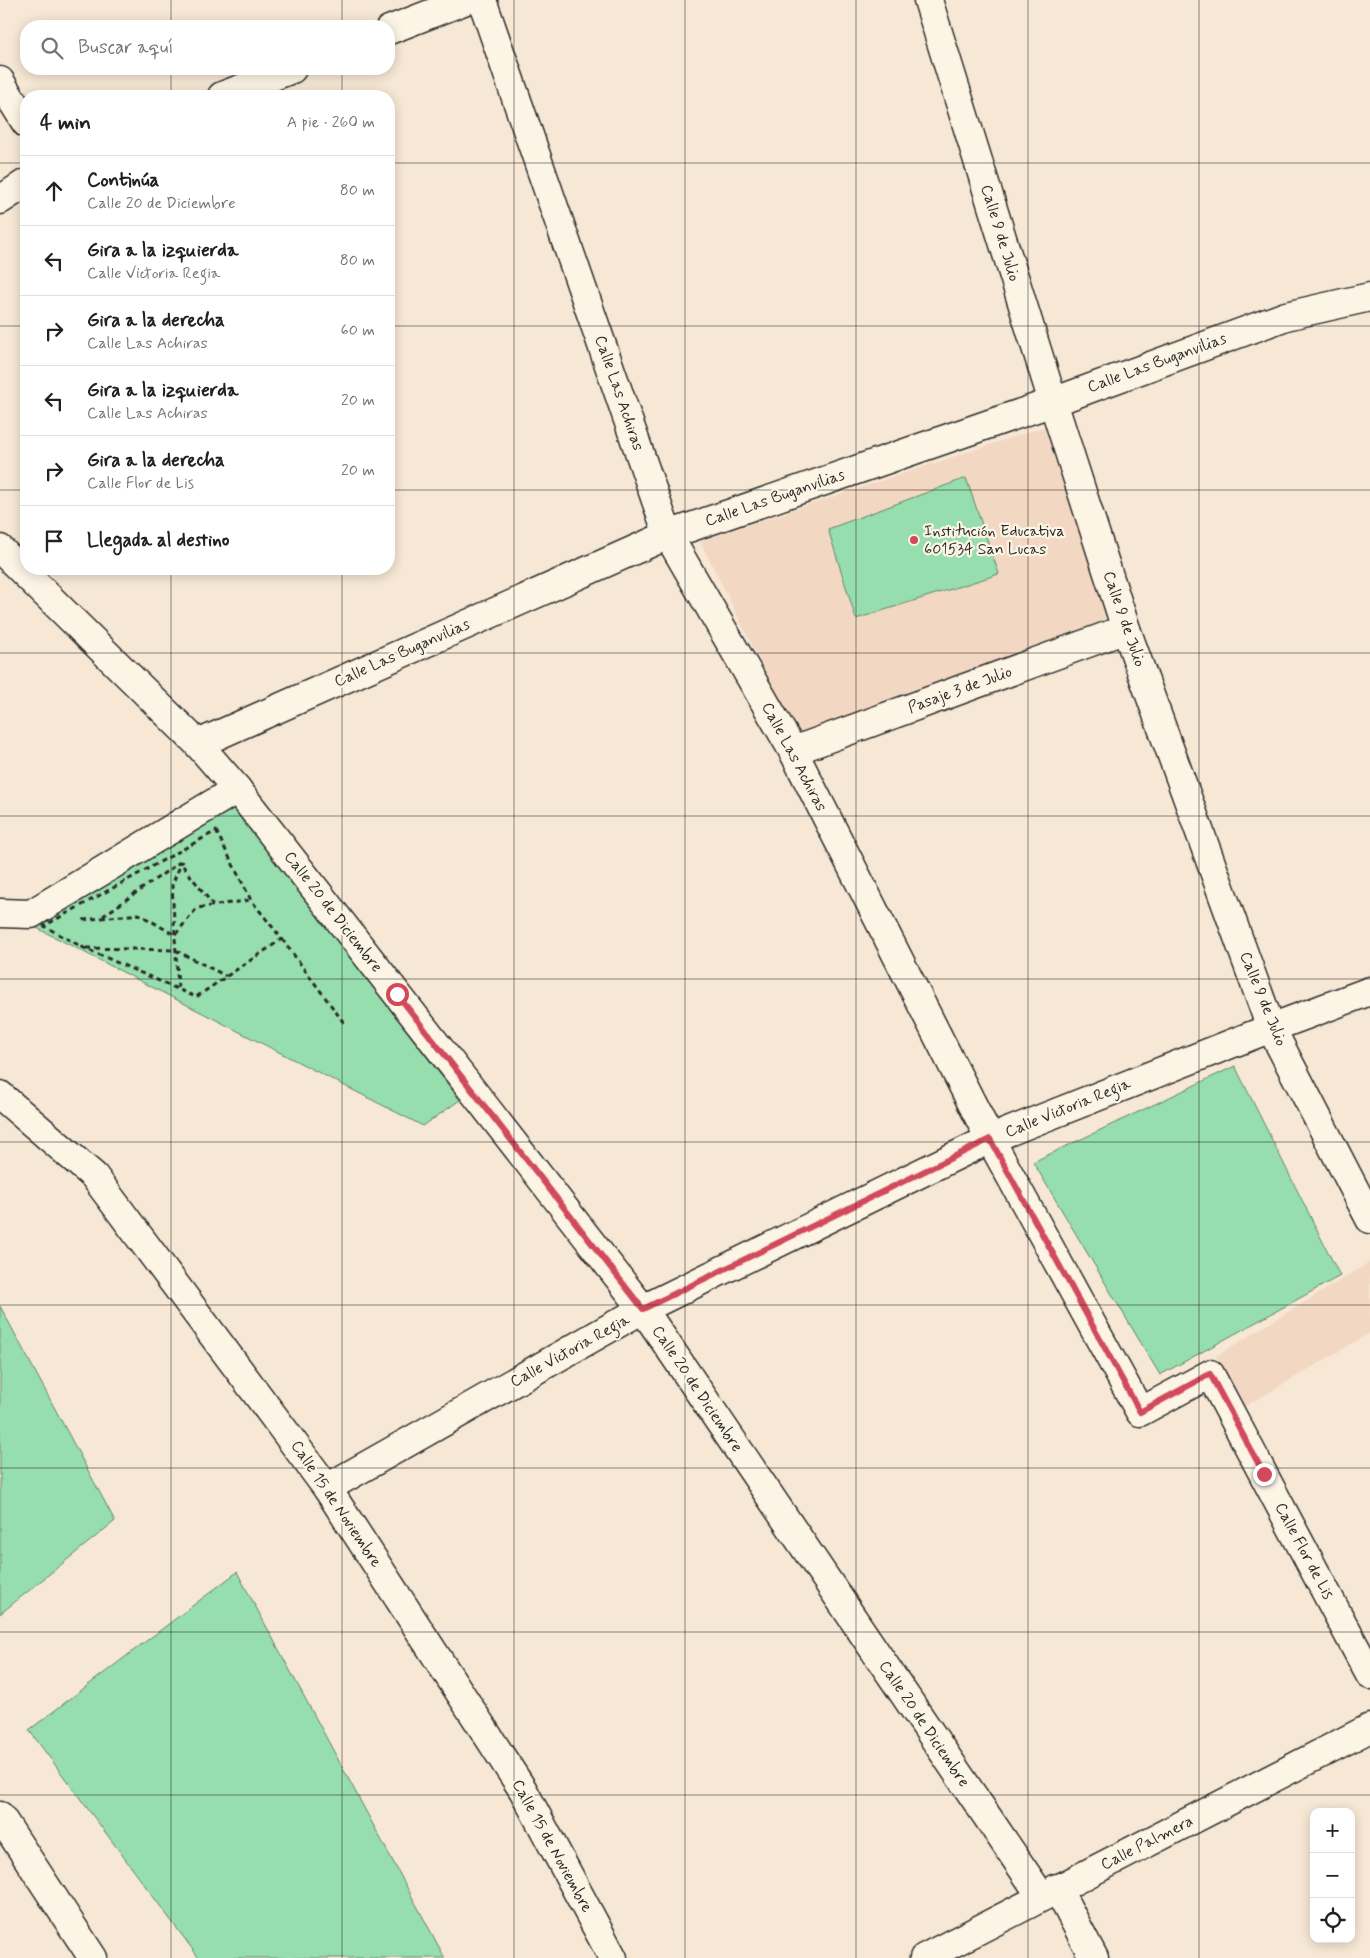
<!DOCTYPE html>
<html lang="es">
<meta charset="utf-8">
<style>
body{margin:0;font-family:Mynerve,sans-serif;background:#f6f6f6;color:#202124}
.controls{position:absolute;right:15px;bottom:15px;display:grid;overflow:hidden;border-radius:10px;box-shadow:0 2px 12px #0003}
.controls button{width:45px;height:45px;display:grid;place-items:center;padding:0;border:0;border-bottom:1px solid #e0e0e0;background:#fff;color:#202124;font:25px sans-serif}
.stop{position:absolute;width:15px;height:15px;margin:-11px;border:4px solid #d1495b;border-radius:50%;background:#fff}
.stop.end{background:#d1495b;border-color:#fff;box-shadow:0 1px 5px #0008}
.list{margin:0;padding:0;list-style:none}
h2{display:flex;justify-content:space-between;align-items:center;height:65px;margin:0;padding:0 20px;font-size:21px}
h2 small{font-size:16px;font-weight:400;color:#757577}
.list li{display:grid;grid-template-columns:32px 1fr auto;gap:15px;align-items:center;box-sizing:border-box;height:70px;padding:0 20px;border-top:1px solid #e0e0e0}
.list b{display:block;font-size:19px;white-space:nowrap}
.list p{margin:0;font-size:16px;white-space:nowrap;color:#757577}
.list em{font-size:16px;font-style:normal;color:#757577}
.icon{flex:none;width:28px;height:28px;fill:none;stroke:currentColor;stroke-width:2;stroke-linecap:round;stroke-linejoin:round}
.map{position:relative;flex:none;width:1370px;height:1958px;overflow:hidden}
.search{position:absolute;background:#fff;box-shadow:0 2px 12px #0003;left:20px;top:20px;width:375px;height:55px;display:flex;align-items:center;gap:12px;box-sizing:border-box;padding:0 18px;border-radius:20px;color:#757577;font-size:19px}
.panel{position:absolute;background:#fff;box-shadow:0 2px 12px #0003;left:20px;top:90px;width:375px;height:485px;border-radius:20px}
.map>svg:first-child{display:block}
.built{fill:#f2d8c2}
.green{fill:#96dead;stroke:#60846c}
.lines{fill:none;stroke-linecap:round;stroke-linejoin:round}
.minor-casing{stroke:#2b2b2b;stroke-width:31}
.path{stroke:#2b2b2b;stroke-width:3;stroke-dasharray:5 4;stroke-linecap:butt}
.minor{stroke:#fcf5e5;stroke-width:28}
.route{stroke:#d1495b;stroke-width:6}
.grid{fill:none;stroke:#2b2b2b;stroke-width:1;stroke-opacity:0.55}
.poi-dot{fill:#d1495b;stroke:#fcf5e5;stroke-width:2}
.labels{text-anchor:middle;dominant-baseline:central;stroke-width:4.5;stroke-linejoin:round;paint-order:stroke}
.street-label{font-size:16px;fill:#2b2b2b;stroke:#fcf5e5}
.poi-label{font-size:16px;fill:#2b2b2b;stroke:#fcf5e5;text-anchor:start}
</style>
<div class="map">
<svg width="1370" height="1958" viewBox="0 0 1370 1958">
<rect width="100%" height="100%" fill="#f7e8d5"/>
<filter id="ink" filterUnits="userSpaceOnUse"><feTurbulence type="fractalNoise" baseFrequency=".02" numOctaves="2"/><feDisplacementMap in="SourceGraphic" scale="10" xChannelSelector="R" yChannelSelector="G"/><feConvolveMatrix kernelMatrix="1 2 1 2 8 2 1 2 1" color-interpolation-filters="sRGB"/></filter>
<g filter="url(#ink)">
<g class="built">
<path d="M 1046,426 L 1111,623 L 799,739 L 700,541 Z"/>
<path d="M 1370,1262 L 1370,1333 L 1241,1409 L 1216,1356 Z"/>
</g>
<g class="green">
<path d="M 966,478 L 999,574 L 856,619 L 828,529 Z"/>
<path d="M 234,807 L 460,1100 L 423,1126 L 29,924 Z"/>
<path d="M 1235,1066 L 1340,1276 L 1160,1375 L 1033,1162 Z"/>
<path d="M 0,1306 L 115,1521 L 0,1614 Z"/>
<path d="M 237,1572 L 445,1958 L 199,1958 L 29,1730 Z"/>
</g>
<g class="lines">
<g class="minor-casing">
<g id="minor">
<path d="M 482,0 L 668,535 L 793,751 L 990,1139 L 1140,1412 L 1210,1374 L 1370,1675"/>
<path d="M 928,0 L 1053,402 L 1126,629 L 1271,1028 L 1370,1219"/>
<path d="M 389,30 L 466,0"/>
<path d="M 0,81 L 26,123"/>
<path d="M 222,96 L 292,69"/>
<path d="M 0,200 L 26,183"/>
<path d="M 0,549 L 198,744 L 237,789 L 643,1309 L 1041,1896"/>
<path d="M 198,744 L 668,535 L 1053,402 L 1286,316 L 1370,297"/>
<path d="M 793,751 L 1126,629"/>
<path d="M 0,913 L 31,914 L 237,789"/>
<path d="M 0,1095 L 94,1176 L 327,1488 L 523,1790 L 613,1958"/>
<path d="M 327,1488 L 643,1309 L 990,1139 L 1271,1028 L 1370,991"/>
<path d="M 0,1816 L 93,1958"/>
<path d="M 1057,1888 L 1094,1958"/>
<path d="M 924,1958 L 1370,1728"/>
</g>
</g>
<g class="path">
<path d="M 216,831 L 251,900 L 282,939 L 196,997 L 84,948 L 44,926 Z"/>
<path d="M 103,916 L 180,862 L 213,905"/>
<path d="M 83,920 L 139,914 L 175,935 L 197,908 L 251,900"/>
<path d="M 282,939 L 344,1023"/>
<path d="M 86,948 L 175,950 L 226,976"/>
<path d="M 178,988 L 172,885 L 182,861"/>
</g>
<use href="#minor" class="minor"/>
</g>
</g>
<g class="lines" filter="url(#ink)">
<path class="route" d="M 397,994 L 643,1309 L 990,1139 L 1140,1412 L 1210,1374 L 1264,1474"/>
</g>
<path class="grid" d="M 171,0 L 171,26M 342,0 L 342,26M 514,0 L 514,1958M 685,0 L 685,1958M 856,0 L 856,1958M 1028,0 L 1028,1958M 1199,0 L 1199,1958M 171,69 L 171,96M 342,69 L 342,96M 0,163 L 26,163M 389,163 L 1370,163M 0,326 L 26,326M 389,326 L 1370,326M 0,490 L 26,490M 389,490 L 1370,490M 171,569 L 171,1958M 342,569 L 342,1958M 0,653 L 1370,653M 0,816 L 1370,816M 0,979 L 1370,979M 0,1142 L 1370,1142M 0,1305 L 1370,1305M 0,1468 L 1370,1468M 0,1632 L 1370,1632M 0,1795 L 1370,1795"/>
<circle class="poi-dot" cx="914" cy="540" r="5"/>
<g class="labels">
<g class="street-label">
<text transform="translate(1000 233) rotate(73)">Calle 9 de Julio</text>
<text transform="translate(1157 363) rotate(-20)">Calle Las Buganvilias</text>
<text transform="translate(619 393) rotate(71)">Calle Las Achiras</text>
<text transform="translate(775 498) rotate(-19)">Calle Las Buganvilias</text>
<text transform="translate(1124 619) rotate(71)">Calle 9 de Julio</text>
<text transform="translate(402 653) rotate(-24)">Calle Las Buganvilias</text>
<text transform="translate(960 690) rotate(-20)">Pasaje 3 de Julio</text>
<text transform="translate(794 757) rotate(62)">Calle Las Achiras</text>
<text transform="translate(333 912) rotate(52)">Calle 20 de Diciembre</text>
<text transform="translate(1263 999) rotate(68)">Calle 9 de Julio</text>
<text transform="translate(1068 1108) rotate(-22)">Calle Victoria Regia</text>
<text transform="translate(570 1351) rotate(-29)">Calle Victoria Regia</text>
<text transform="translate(697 1389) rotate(56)">Calle 20 de Diciembre</text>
<text transform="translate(336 1504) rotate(56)">Calle 15 de Noviembre</text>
<text transform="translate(1304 1551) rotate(62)">Calle Flor de Lis</text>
<text transform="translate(924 1724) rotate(56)">Calle 20 de Diciembre</text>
<text transform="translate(1147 1843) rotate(-27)">Calle Palmera</text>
<text transform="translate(552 1846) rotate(61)">Calle 15 de Noviembre</text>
</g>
<g class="poi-label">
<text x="924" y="531">Institución Educativa<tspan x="924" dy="18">601534 San Lucas</tspan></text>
</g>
</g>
</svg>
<div class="controls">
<button>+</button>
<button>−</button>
<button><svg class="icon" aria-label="locate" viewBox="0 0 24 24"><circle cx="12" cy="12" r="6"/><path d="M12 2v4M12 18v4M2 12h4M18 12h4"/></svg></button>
</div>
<div class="stop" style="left:397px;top:994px"></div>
<div class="stop end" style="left:1264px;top:1474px"></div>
<div class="search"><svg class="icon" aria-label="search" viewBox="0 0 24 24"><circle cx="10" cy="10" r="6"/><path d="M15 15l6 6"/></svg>Buscar aquí</div>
<section class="panel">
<h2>4 min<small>A pie · 260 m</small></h2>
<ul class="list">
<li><svg class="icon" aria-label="ahead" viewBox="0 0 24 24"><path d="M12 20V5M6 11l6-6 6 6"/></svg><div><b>Continúa</b><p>Calle 20 de Diciembre</p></div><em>80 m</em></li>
<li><svg class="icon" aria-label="left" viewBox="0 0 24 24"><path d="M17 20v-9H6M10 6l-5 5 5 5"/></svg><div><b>Gira a la izquierda</b><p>Calle Victoria Regia</p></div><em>80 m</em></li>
<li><svg class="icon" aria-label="right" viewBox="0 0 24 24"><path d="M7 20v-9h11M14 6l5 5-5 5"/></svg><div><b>Gira a la derecha</b><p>Calle Las Achiras</p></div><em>60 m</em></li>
<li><svg class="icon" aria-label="left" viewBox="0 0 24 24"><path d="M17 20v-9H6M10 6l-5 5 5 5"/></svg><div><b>Gira a la izquierda</b><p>Calle Las Achiras</p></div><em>20 m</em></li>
<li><svg class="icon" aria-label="right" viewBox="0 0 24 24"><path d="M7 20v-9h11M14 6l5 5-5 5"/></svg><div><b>Gira a la derecha</b><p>Calle Flor de Lis</p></div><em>20 m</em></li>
<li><svg class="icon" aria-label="arrive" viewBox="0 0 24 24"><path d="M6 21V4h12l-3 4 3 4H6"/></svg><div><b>Llegada al destino</b></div></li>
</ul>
</section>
</div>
